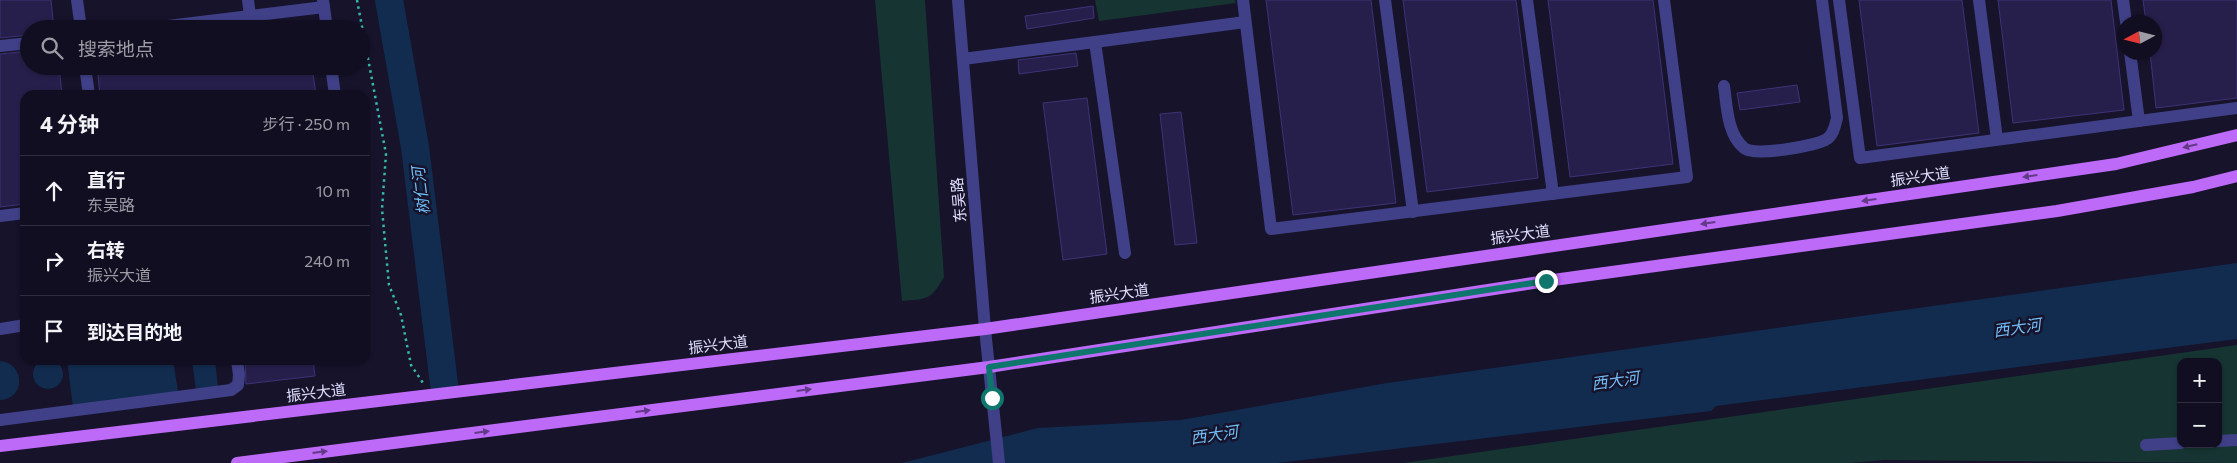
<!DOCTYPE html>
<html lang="zh">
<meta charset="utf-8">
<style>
body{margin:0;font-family:Commissioner,"Noto Sans SC",sans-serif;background:#1e1c2d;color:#f1f3f6}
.controls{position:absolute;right:15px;bottom:15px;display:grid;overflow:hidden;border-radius:10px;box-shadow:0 1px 4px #0004}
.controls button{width:45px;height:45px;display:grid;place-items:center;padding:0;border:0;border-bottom:1px solid #302e3e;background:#100e20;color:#f1f3f6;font:25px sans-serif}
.compass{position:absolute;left:2117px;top:15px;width:45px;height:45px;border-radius:50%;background:#100e20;box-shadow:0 1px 4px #0004;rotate:263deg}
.stop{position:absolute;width:15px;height:15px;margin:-11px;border:4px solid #0f766e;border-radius:50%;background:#fff}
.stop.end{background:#0f766e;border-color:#fff;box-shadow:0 1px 5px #0008}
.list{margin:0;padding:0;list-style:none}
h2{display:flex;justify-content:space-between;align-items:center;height:65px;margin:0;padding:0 20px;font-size:21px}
h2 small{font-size:16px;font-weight:400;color:#9c9ca5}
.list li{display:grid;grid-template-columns:32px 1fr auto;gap:15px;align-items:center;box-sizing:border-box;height:70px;padding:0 20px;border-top:1px solid #302e3e}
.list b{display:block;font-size:19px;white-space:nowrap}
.list p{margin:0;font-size:16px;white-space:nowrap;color:#9c9ca5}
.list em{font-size:16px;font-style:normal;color:#9c9ca5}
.icon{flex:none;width:28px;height:28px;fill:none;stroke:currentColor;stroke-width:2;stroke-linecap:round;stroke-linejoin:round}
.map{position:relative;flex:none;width:2237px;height:463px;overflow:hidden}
.search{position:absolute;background:#100e20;box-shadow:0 1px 4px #0004;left:20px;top:20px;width:350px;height:55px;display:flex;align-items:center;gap:12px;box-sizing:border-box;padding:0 18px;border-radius:28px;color:#9c9ca5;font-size:19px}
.panel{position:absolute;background:#100e20;box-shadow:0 1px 4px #0004;left:20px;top:90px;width:350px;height:275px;border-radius:15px}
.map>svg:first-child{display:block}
.green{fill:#163532;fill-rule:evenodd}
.water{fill:#122c50}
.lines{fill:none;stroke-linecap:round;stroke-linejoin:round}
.river{stroke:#122c50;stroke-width:28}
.building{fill:#271f4b;stroke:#3d3376}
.path{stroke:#37b9ac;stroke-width:2.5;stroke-dasharray:2.5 4;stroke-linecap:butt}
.minor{stroke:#404088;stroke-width:12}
.major{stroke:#be6af8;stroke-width:12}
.oneway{fill:#623a87}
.route{stroke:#0f766e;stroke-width:6}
.labels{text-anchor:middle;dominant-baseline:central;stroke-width:5;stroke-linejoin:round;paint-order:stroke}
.street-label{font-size:15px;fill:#e0defd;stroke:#16132b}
.water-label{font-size:16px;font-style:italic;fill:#71bff8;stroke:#16132b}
</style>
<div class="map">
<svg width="2237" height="463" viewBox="0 0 2237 463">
<rect width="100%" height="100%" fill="#16132b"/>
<g class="green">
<path d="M 875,0 L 925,0 L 944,277 C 931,300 927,299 902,301 Z"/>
<path d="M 1095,0 L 1235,0 L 1236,3 L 1099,21 Z"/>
<path d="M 2237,345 L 2237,463 L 1883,460 L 1850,463 L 1403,463 ZM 2181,362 L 2218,362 L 2218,444 L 2181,444 Z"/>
</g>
<g class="water">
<path d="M 2237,263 L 2237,339 L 1716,406 L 1711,411 L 1278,463 L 902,463 L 1038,428 L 1181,420 L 1387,383 Z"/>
<circle cx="48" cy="374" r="15"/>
<path d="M 67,360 L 173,360 L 178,392 L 73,407 Z"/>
<path d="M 192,360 L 215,360 L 218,387 L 196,390 Z"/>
<path d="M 0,361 C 25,363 26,399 0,400 Z"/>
</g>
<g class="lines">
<path class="river" d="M 389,0 L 415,147 L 444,384"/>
</g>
<g class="building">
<path d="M 0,0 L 51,0 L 54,29 L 29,29 L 29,35 L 0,38 Z"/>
<path d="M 1266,0 L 1371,0 L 1396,203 L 1293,215 Z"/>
<path d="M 1403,0 L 1516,0 L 1538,178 L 1427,192 Z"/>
<path d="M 1548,0 L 1653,0 L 1673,164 L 1570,177 Z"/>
<path d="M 1859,0 L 1962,0 L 1979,133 L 1877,146 Z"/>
<path d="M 1998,0 L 2111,0 L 2124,110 L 2013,123 Z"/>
<path d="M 2143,0 L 2237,0 L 2237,98 L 2156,108 L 2150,52 L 2154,52 L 2154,22 L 2146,22 Z"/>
<path d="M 1093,6 L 1094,18 L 1027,29 L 1025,16 Z"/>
<path d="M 29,51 L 29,66 L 59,66 L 62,95 L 25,95 L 25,204 L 0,207 L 0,54 Z"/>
<path d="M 1076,53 L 1078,66 L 1019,74 L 1018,60 Z"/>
<path d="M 97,66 L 312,66 L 316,95 L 100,95 Z"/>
<path d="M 1797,85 L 1800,102 L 1740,110 L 1737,93 Z"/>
<path d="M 1087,98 L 1107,254 L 1063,260 L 1043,103 Z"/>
<path d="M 1181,112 L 1197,243 L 1175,245 L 1160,114 Z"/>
<path d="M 245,360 L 261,360 L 261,362 L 313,360 L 315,376 L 246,384 Z"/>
</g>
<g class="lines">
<path class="path" d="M 357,0 L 386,154 L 382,209 L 389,285 L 401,315 L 411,365 L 423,383"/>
<g class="minor">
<path d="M 77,0 L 81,29"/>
<path d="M 248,0 L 250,16"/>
<path d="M 323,0 L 327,29"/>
<path d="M 958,0 L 985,329 L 999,463"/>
<path d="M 1243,0 L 1271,229 L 1687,177 L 1664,0"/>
<path d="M 1385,0 L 1413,212"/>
<path d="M 1527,0 L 1553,194"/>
<path d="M 1839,0 L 1860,158 L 2237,108"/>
<path d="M 1979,0 L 1997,139"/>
<path d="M 2123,0 L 2126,22"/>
<path d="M 143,29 L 324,7"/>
<path d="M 0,46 L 29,43"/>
<path d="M 2130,52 L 2139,121"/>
<path d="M 963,59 L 1095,42"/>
<path d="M 85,66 L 89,95"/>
<path d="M 331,66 L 335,95"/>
<path d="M 1724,86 C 1727,106 1727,134 1744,148 C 1754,157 1816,146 1827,139 C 1834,134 1835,125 1837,118 L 1822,0"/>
<path d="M 0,216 L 25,213"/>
<path d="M 1125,253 L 1095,42 L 1245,22"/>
<path d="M 0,329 L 25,325"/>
<path d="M 0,420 L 231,390 L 238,385 L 239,375 L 237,360"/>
<path d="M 2218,441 L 2237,440"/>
<path d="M 2146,445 L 2181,443"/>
</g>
<g class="major">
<path d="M 0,446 L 985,329 L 2116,164 L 2237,135"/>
<path d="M 237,463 L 989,367 L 1546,281 L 2057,211 L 2193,187 L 2237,176"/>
</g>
</g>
<defs><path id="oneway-solid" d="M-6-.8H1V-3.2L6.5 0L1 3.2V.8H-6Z" transform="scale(1.25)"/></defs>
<g class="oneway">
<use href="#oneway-solid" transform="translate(2190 146) rotate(167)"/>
<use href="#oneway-solid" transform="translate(2030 176) rotate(172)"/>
<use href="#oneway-solid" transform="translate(1869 200) rotate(172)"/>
<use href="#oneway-solid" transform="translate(1708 223) rotate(172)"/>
<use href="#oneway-solid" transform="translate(804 390) rotate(-7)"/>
<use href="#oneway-solid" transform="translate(643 411) rotate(-7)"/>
<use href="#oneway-solid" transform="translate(482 432) rotate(-7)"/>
<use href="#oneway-solid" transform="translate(320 452) rotate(-7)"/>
</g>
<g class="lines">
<path class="route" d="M 992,398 L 989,367 L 1546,281"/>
</g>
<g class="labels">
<g class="street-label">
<text transform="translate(1920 176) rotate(-8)">振兴大道</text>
<text transform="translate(958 200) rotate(-95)">东吴路</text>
<text transform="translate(1520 234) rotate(-8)">振兴大道</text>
<text transform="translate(1119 293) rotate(-8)">振兴大道</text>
<text transform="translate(718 344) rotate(-7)">振兴大道</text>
<text transform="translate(316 392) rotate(-7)">振兴大道</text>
</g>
<g class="water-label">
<text transform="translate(420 191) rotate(-97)">树仁河</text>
<text transform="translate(2017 327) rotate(-8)">西大河</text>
<text transform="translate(1615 380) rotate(-8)">西大河</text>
<text transform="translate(1214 434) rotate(-8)">西大河</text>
</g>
</g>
</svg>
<div class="controls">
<button>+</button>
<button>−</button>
</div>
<svg class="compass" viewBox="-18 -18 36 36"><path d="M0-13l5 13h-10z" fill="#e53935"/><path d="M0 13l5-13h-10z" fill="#9c9ca5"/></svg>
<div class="stop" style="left:992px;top:398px"></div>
<div class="stop end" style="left:1546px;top:281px"></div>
<div class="search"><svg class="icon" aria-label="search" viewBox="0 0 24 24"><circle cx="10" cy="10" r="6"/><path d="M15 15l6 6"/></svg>搜索地点</div>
<section class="panel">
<h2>4 分钟<small>步行 · 250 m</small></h2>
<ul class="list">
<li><svg class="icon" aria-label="ahead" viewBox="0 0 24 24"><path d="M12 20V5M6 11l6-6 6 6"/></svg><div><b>直行</b><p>东吴路</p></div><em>10 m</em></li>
<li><svg class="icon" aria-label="right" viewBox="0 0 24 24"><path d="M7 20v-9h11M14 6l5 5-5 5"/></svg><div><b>右转</b><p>振兴大道</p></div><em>240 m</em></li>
<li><svg class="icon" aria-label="arrive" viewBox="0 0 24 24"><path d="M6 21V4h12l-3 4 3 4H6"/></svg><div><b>到达目的地</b></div></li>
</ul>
</section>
</div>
